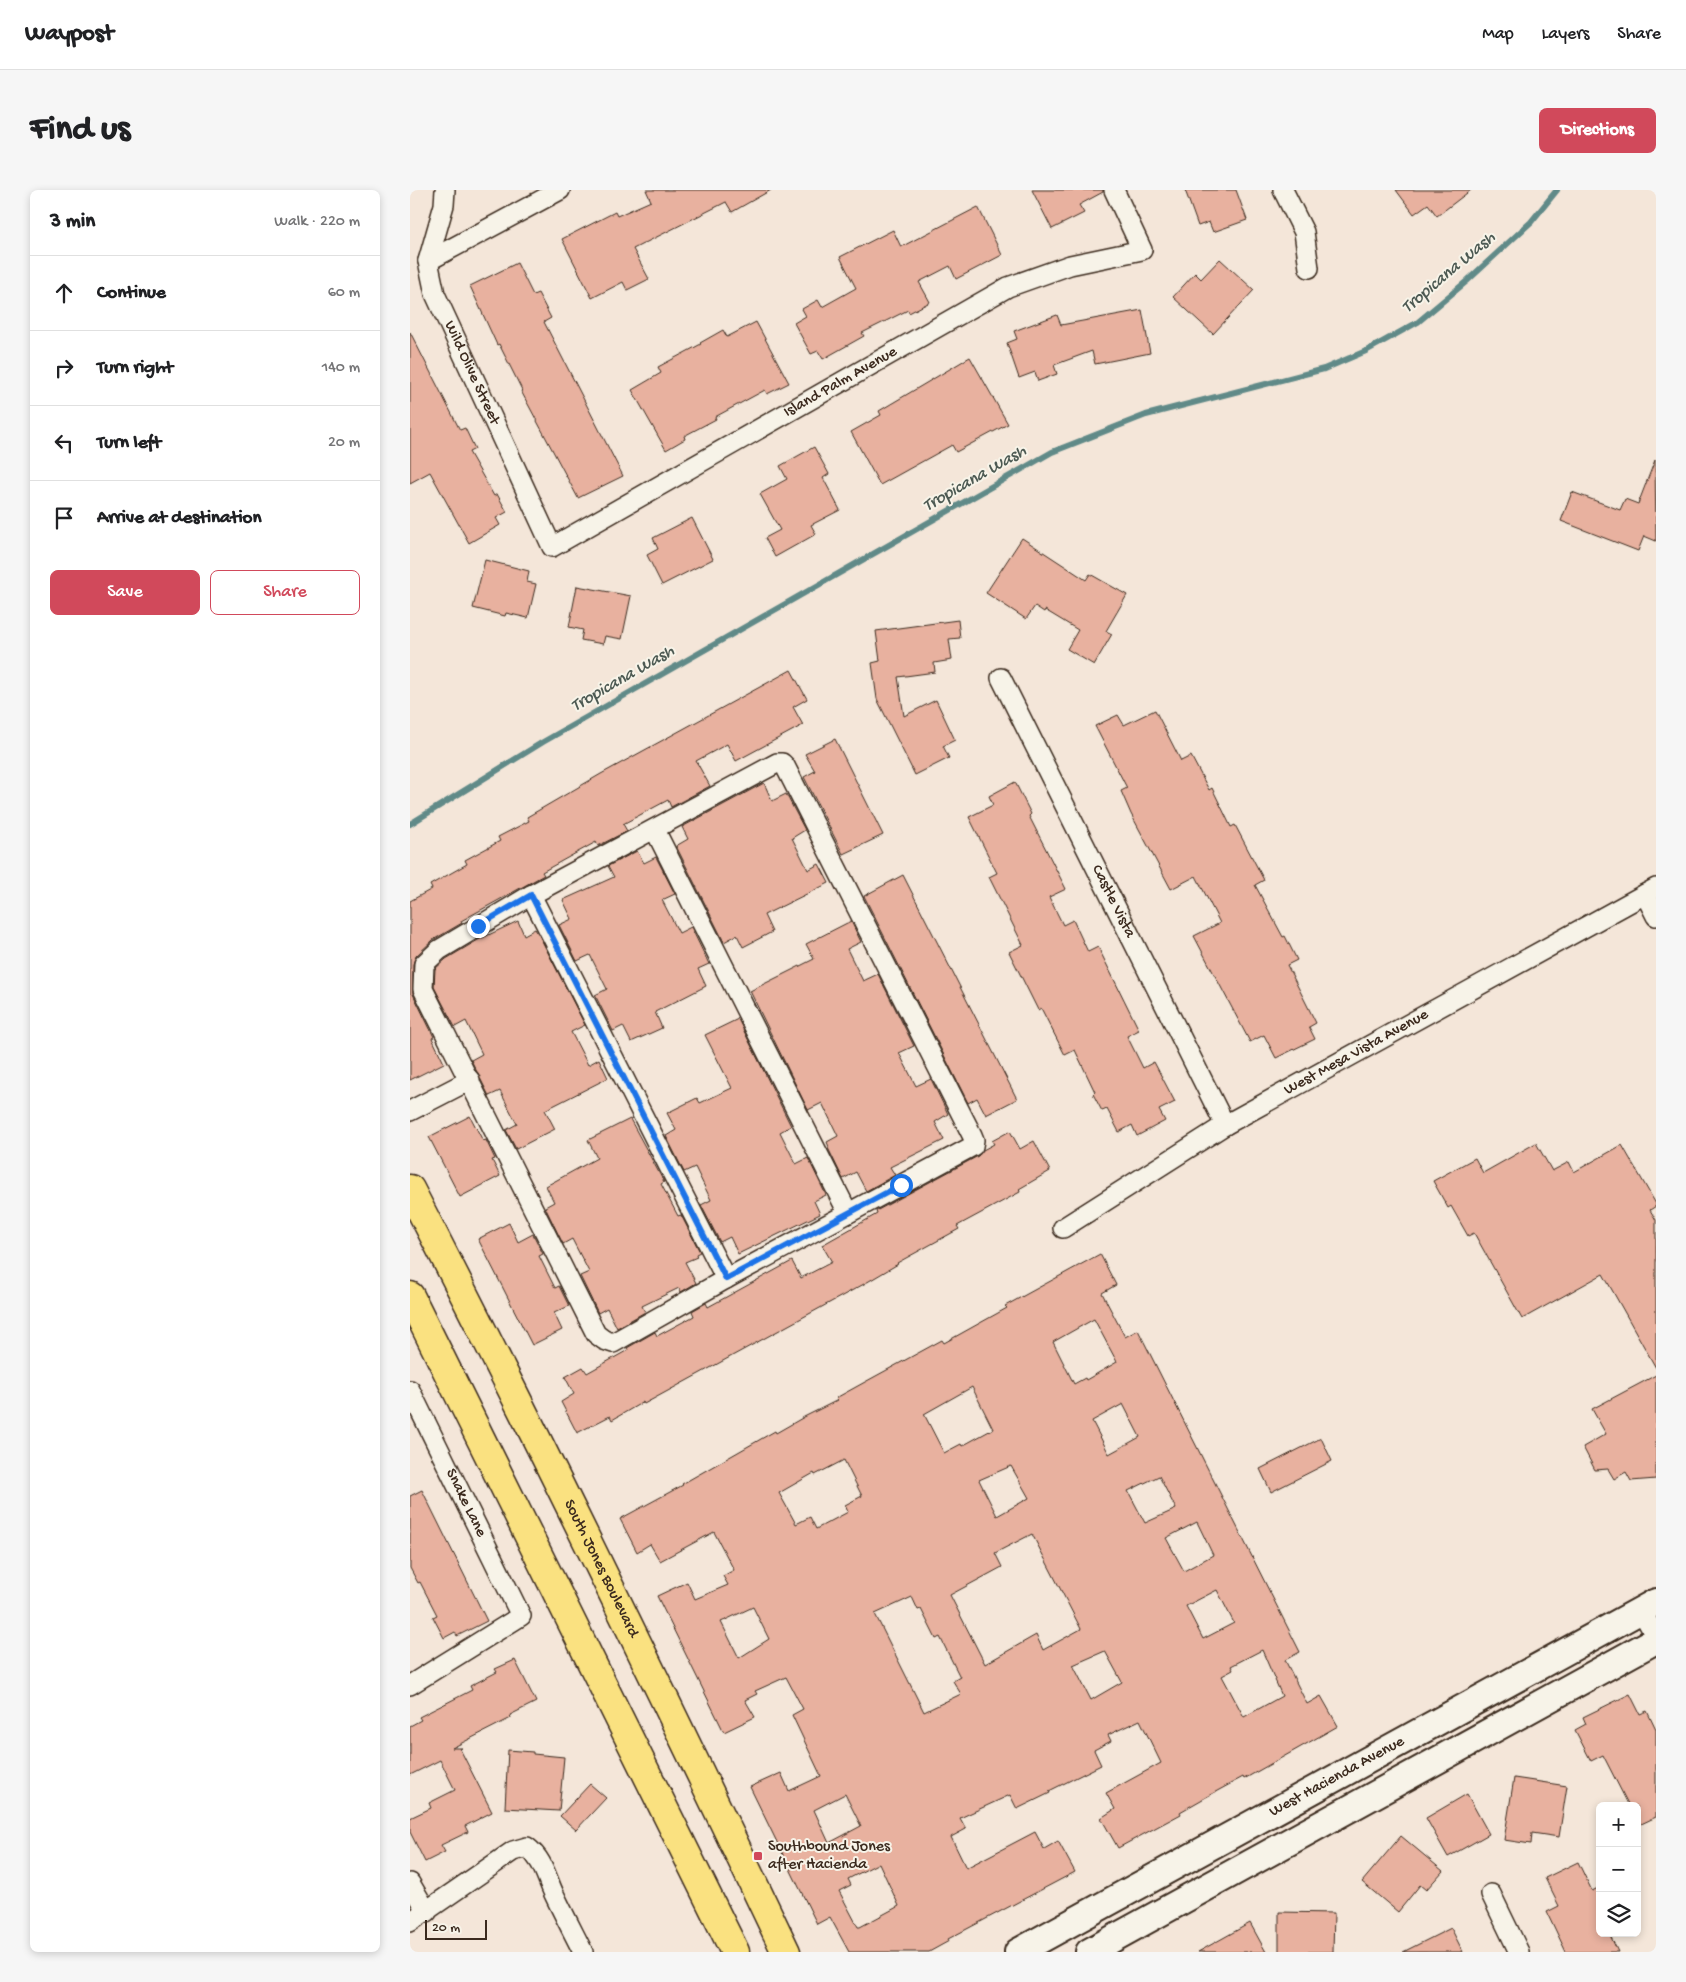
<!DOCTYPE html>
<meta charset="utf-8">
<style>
body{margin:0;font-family:"Gochi Hand",sans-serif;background:#f6f6f6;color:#202124}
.controls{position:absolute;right:15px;bottom:15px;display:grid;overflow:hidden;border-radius:8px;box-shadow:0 2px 8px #0003}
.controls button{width:45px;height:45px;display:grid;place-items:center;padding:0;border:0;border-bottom:1px solid #e0e0e0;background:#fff;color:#202124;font:25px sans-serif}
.scale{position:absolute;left:15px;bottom:12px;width:62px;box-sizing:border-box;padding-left:5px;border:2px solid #3b2a1e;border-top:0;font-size:14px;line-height:18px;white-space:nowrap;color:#3b2a1e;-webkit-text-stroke:4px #f7f3e8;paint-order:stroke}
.stop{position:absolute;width:15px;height:15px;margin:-11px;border:4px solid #1a73e8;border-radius:50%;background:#fff}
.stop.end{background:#1a73e8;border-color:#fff;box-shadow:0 1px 5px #0008}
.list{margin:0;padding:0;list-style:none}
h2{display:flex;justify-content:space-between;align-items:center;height:65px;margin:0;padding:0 20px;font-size:21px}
h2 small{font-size:16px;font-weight:400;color:#757577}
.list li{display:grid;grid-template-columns:32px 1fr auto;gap:15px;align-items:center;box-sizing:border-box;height:75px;padding:0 20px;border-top:1px solid #e0e0e0}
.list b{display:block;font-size:19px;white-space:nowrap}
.list em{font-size:16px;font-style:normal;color:#757577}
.actions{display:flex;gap:10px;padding:15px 20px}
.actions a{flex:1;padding:11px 0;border:1px solid #d1495b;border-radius:8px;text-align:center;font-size:18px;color:#d1495b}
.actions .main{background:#d1495b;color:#fff}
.icon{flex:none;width:28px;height:28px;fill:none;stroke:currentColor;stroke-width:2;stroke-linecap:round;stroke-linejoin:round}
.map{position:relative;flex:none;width:1246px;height:1762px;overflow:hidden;border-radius:8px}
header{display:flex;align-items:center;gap:30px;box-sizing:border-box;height:70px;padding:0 25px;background:#fff;border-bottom:1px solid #e0e0e0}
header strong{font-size:24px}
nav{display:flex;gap:28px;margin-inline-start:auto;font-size:18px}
.intro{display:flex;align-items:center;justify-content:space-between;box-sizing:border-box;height:120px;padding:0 30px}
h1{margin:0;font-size:35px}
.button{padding:12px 22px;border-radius:8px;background:#d1495b;color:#fff;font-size:18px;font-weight:700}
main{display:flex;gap:30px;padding:0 30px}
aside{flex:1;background:#fff;border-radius:8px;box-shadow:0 2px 8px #0003}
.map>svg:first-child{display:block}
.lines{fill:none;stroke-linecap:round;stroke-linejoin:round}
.stream{stroke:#608a88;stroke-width:6}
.building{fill:#e8b19f;stroke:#3b2a1e;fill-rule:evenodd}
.street-casing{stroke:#3b2a1e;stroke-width:22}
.secondary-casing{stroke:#3b2a1e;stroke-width:30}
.primary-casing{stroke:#3b2a1e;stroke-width:31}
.street{stroke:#f7f3e8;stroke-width:19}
.secondary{stroke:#f7f3e8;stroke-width:26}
.primary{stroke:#fae180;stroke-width:28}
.route{stroke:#1a73e8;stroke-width:6}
.poi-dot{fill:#d1495b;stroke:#f7f3e8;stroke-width:2}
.labels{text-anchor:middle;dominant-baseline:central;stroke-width:4;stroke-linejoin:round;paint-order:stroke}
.street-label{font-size:16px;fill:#3b2a1e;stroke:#f7f3e8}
.poi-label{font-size:16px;fill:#3b2a1e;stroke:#f7f3e8;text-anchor:start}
.water-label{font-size:18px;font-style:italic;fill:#4d5a53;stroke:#f7f3e8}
</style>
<header>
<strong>Waypost</strong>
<nav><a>Map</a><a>Layers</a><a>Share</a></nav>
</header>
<div class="intro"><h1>Find us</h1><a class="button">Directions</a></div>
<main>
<aside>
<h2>3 min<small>Walk · 220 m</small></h2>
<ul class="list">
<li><svg class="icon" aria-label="ahead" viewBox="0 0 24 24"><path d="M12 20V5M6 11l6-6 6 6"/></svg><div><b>Continue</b></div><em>60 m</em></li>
<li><svg class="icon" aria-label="right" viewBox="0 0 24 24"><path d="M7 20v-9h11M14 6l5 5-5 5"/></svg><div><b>Turn right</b></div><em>140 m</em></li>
<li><svg class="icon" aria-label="left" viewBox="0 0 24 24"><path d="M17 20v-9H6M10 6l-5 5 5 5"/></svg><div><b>Turn left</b></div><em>20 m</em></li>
<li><svg class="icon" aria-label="arrive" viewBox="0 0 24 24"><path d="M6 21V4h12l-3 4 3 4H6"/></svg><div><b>Arrive at destination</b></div></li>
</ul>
<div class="actions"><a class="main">Save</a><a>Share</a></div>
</aside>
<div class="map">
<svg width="1246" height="1762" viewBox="0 0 1246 1762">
<rect width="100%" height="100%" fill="#f4e6d9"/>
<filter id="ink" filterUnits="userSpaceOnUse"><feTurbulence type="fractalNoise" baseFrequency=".02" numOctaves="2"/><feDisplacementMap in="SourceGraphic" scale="10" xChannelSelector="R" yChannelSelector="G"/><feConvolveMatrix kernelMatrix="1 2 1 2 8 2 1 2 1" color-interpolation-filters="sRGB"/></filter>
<g filter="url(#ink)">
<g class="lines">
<path class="stream" d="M 0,634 L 133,552 L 642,262 L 736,225 L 914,179 L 956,161 L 1008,132 L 1057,91 L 1121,32 L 1147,0"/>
</g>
<g class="building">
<path d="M 236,0 L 361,0 L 322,22 L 316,12 L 223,59 L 239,89 L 217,100 L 213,92 L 182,108 L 152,49 L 205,22 L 207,26 L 241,11 Z"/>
<path d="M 622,0 L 693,0 L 693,2 L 669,15 L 674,23 L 642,39 Z"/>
<path d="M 775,0 L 826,0 L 837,30 L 803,42 L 799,32 L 788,36 Z"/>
<path d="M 986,0 L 1061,0 L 1027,26 L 1018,14 L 1004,24 Z"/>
<path d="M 568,17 L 592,65 L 546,89 L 540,76 L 509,92 L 520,112 L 499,123 L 498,120 L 452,143 L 454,146 L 413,169 L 408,161 L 401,164 L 384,133 L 396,126 L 392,119 L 408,110 L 412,117 L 446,98 L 430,67 L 483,40 L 491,57 Z"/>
<path d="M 810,69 L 844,100 L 803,144 L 763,107 L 785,83 L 791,89 Z"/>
<path d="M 107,73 L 123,105 L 128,103 L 141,128 L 134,132 L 213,286 L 168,308 L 111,201 L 112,200 L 89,154 L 87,155 L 60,96 Z"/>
<path d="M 732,120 L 740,163 L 685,174 L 682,161 L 644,175 L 647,184 L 628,191 L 625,182 L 609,188 L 597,153 L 607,149 L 604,141 L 647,125 L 651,135 Z"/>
<path d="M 346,132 L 379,193 L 357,204 L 355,200 L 305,227 L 306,229 L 274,246 L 275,249 L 256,260 L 222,200 L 251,183 L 248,177 L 291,154 L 290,153 L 313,140 L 317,147 Z"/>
<path d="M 0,142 L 50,240 L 55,238 L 65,259 L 59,262 L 84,306 L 87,304 L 97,322 L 86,328 L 90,335 L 59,353 L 20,282 L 0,293 Z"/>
<path d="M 560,167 L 598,234 L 546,262 L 542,255 L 470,295 L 441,242 L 471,225 L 469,221 Z"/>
<path d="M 404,257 L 419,284 L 413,288 L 430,320 L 401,335 L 406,344 L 365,367 L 355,348 L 370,340 L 350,304 L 377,289 L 370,276 Z"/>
<path d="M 1245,270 L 1246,351 L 1234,346 L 1228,361 L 1151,331 L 1162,302 L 1210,320 L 1215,309 L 1228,314 Z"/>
<path d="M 282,328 L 303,369 L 252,395 L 237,365 L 248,359 L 243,348 Z"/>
<path d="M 612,348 L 676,390 L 680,384 L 717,405 L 696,441 L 702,444 L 684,475 L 657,459 L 668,440 L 635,420 L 634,422 L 625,416 L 616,429 L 576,403 Z"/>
<path d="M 75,370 L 119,381 L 117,392 L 126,394 L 118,428 L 96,423 L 95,426 L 63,418 Z"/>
<path d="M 167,396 L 221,406 L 212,449 L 195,446 L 193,454 L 171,450 L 173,440 L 159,437 Z"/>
<path d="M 548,430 L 550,448 L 539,449 L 542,470 L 524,473 L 525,482 L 488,487 L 494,526 L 526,510 L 545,550 L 533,556 L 539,568 L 505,585 L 467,509 L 462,473 L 470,471 L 466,441 Z"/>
<path d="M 381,480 L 397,509 L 383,517 L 393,535 L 326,571 L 317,554 L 286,571 L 300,596 L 261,617 L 258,610 L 213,634 L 217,641 L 188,656 L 186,652 L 132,682 L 134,685 L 51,731 L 52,733 L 23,750 L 6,766 L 3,774 L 3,804 L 24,847 L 22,848 L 34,873 L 0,890 L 0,711 L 22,699 L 20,695 L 57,674 L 55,670 L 90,651 L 88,647 L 119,631 L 117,627 L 191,584 Z"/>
<path d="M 745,520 L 771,571 L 781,566 L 799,600 L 802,598 L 821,637 L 825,635 L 854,690 L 845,695 L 873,747 L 875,746 L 887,770 L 877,775 L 906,833 L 899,837 L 905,849 L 866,868 L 854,845 L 840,852 L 784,746 L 810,733 L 786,686 L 761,699 L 721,624 L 711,601 L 717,598 L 685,536 L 708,525 L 714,535 Z"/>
<path d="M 425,549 L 473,645 L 433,664 L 394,587 L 405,581 L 395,564 Z"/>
<path d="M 605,592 L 621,624 L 619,626 L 656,699 L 639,707 L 653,735 L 663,730 L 678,762 L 688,757 L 729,840 L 717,846 L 733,878 L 744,872 L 765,912 L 749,920 L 755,931 L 727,946 L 722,935 L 709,942 L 697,919 L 692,921 L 683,904 L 685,902 L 665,860 L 655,865 L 631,818 L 628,820 L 599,762 L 613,755 L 579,687 L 587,683 L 559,627 L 583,615 L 579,606 Z"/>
<path d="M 354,593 L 362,611 L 376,604 L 395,640 L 382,648 L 398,680 L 409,674 L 419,693 L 354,725 L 362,742 L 333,757 L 327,745 L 314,752 L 266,656 L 278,649 L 272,637 Z"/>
<path d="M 227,661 L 234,673 L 246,667 L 265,704 L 252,710 L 269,743 L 281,737 L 299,774 L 288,779 L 296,796 L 245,822 L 252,838 L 221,852 L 213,836 L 203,841 L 185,805 L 197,799 L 180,765 L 167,771 L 149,735 L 162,729 L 153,710 L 204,687 L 198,676 Z"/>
<path d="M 493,685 L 607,909 L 576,925 L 567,908 L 558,913 L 454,706 Z"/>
<path d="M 108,731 L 114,745 L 125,739 L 129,745 L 175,835 L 161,842 L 178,875 L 189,869 L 198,888 L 135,920 L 145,939 L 106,959 L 96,940 L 107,934 L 90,901 L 79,906 L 61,870 L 72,864 L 56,831 L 45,837 L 24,797 L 25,779 L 36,769 L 68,750 Z"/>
<path d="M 441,731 L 451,752 L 437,759 L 453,791 L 468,784 L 504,856 L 489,863 L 506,896 L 521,889 L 538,924 L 525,932 L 534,950 L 480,977 L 485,985 L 456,1001 L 446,982 L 433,989 L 418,958 L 419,957 L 417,952 L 428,946 L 412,913 L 398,920 L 340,801 L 404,769 L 396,754 Z"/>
<path d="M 328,829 L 381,936 L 370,942 L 386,974 L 398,968 L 416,1005 L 404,1011 L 410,1024 L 328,1064 L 320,1047 L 310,1052 L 291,1015 L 301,1010 L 285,977 L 274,982 L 256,946 L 266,940 L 257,923 L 287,908 L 290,913 L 322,898 L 295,845 Z"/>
<path d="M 60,926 L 73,951 L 76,950 L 85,969 L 82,970 L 90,986 L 50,1007 L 19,947 Z"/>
<path d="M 220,929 L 254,992 L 251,994 L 268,1026 L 271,1025 L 290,1062 L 286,1064 L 287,1067 L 275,1072 L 286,1093 L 271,1102 L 269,1098 L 232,1116 L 235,1122 L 207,1138 L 197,1118 L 188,1123 L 170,1086 L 179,1082 L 162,1049 L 153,1054 L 135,1017 L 144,1012 L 136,996 L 187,968 L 178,950 Z"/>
<path d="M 600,941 L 610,959 L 624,951 L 640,981 L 609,999 L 610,1002 L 547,1036 L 549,1039 L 487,1073 L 488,1074 L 454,1094 L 234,1214 L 233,1212 L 202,1230 L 200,1226 L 167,1243 L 151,1212 L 164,1204 L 155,1187 L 173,1177 L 177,1183 L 218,1160 L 217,1158 L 245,1142 L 247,1146 L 284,1126 L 282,1121 L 296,1113 L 298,1117 L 382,1071 L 391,1088 L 422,1072 L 412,1055 L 467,1024 L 466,1021 L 568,966 L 573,960 L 584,954 L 582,951 Z"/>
<path d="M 1126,953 L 1142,981 L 1159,972 L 1164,982 L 1212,955 L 1246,1014 L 1246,1016 L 1240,1020 L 1246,1030 L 1246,1178 L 1193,1084 L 1112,1129 L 1064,1043 L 1058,1046 L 1041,1016 L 1038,1018 L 1023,991 L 1065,968 L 1073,983 Z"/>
<path d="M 99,1033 L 108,1052 L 123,1044 L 133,1064 L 129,1066 L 145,1098 L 149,1096 L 159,1116 L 144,1123 L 152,1140 L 122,1155 L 68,1049 Z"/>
<path d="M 690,1064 L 706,1095 L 692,1103 L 715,1147 L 728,1140 L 890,1462 L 875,1470 L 897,1514 L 911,1506 L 928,1536 L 834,1589 L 833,1587 L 798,1606 L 770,1622 L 771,1624 L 708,1658 L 691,1628 L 705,1619 L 696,1603 L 751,1573 L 730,1530 L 698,1545 L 701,1551 L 684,1560 L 691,1575 L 639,1601 L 640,1603 L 607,1619 L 600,1605 L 550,1628 L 556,1639 L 541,1647 L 556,1678 L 625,1642 L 634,1659 L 648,1651 L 665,1682 L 538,1749 L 539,1751 L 519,1762 L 439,1762 L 420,1727 L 407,1734 L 340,1597 L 371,1583 L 379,1601 L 411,1586 L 382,1525 L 393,1519 L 376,1487 L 345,1501 L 347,1504 L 335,1510 L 345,1527 L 314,1542 L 247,1406 L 277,1392 L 285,1409 L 318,1395 L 313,1386 L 324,1380 L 304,1342 L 250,1371 L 240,1354 L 227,1362 L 210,1329 L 273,1295 L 272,1294 L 365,1241 L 366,1243 L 394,1227 L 428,1210 L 426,1208 L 455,1192 L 532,1150 L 534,1153 L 597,1118 L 595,1116 ZM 684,1129 L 707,1172 L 676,1190 L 675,1188 L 664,1194 L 643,1152 ZM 562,1197 L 583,1239 L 552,1256 L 551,1254 L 534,1263 L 514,1224 ZM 713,1214 L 730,1247 L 699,1264 L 682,1231 ZM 434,1270 L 452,1306 L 435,1315 L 438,1322 L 406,1339 L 400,1327 L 386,1334 L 369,1303 L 404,1283 L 405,1285 ZM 601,1276 L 619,1308 L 587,1326 L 569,1290 ZM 749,1286 L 766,1319 L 735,1333 L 718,1301 ZM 787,1332 L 803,1365 L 774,1381 L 756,1348 ZM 622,1344 L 671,1439 L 633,1460 L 626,1445 L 575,1474 L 540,1405 L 592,1377 L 585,1363 ZM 807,1400 L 824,1433 L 793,1449 L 776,1416 ZM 502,1407 L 508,1420 L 511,1419 L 526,1449 L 530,1447 L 550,1487 L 543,1491 L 551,1504 L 514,1522 L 465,1424 ZM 343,1417 L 359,1449 L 329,1468 L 311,1432 ZM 852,1460 L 872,1506 L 834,1527 L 812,1486 L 823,1480 L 821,1476 ZM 695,1461 L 712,1492 L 681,1510 L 663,1475 ZM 435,1604 L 451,1636 L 419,1653 L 404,1620 ZM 469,1673 L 489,1716 L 450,1737 L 448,1737 L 429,1701 L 441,1695 L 438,1689 Z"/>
<path d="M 1246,1185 L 1246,1289 L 1221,1291 L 1216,1282 L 1204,1289 L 1198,1279 L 1185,1280 L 1173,1257 L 1196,1244 L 1182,1219 Z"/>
<path d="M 911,1248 L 922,1271 L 861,1302 L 850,1279 Z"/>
<path d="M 12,1300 L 77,1431 L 47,1446 L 45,1442 L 34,1448 L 23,1427 L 27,1425 L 10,1392 L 8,1393 L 0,1378 L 0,1306 Z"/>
<path d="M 105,1470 L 126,1512 L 100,1525 L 101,1528 L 42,1558 L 52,1558 L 50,1559 L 82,1622 L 55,1636 L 58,1642 L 31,1655 L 35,1662 L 15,1672 L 0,1642 L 0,1628 L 21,1618 L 19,1613 L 45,1600 L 30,1570 L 0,1585 L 0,1536 L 11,1530 L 9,1527 L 62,1500 L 60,1496 L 87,1482 L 85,1479 Z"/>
<path d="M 1220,1504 L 1230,1524 L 1237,1521 L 1246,1540 L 1246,1627 L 1227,1636 L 1227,1616 L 1219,1616 L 1193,1565 L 1181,1571 L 1165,1540 L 1176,1534 L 1173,1527 Z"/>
<path d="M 98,1560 L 123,1562 L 123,1564 L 154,1567 L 149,1621 L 95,1618 Z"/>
<path d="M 1104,1588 L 1157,1596 L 1149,1647 L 1122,1643 L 1121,1654 L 1094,1650 Z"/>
<path d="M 180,1594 L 196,1608 L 166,1640 L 150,1626 Z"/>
<path d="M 1057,1604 L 1079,1644 L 1038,1667 L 1016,1628 Z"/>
<path d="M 991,1646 L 1033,1681 L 1016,1700 L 1010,1695 L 988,1722 L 952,1692 Z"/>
<path d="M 1168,1672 L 1182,1701 L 1190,1697 L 1190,1743 L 1199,1743 L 1208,1762 L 1156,1762 L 1137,1722 L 1149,1716 L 1135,1688 Z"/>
<path d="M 869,1722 L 924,1723 L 923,1762 L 869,1762 Z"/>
<path d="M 840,1733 L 856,1762 L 788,1762 Z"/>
<path d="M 1041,1738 L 1053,1762 L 993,1762 Z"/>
</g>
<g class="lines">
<g class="street-casing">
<g id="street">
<path id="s1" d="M 35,0 L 34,15 L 18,71 L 25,104 L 142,357 L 598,97 L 660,75 L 732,60 L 704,0"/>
<path d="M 873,0 L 894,42 L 899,78"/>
<path d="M 18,71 L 150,0"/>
<path id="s2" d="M 591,488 L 815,935"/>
<path d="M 367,573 L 372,573 L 375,576 L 562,945 L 564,950 L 563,956 L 316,1089 L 203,1153 L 194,1150 L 186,1144 L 13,799 L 14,774 L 29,760 L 121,705 Z"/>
<path d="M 245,640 L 438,1023"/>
<path d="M 1235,704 L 1246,726"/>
<path d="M 121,705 L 316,1089"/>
<path d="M 0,921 L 60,890"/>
<path id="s3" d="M 653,1038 L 815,935 L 1246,698"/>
<path id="s4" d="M 0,1200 L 111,1426 L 0,1495"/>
<path d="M 1231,1420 L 1246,1447"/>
<path d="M 0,1693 L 17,1722"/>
<path d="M 1081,1704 L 1109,1762"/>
<path d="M 0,1732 L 103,1661 L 117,1657 C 134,1670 136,1688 145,1706 C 154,1725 164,1744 173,1762"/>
</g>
</g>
<g class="secondary-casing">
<g id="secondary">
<path id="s5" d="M 608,1762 L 1246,1412"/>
<path d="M 679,1762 L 1246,1450"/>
</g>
</g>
<g class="primary-casing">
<g id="primary">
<path id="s6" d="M 0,999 C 130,1251 254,1506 376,1762"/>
<path d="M 0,1106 L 325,1762"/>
</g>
</g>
<use href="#street" class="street"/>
<use href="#secondary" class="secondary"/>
<use href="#primary" class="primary"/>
</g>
</g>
<g class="lines" filter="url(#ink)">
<path class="route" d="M 68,736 L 121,705 L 316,1089 L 491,995"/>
</g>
<rect class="poi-dot" x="343" y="1661" width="10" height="10" rx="2.5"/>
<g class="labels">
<g class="street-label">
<text stroke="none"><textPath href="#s1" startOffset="194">Wild Olive Street</textPath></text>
<text stroke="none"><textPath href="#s1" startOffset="718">Island Palm Avenue</textPath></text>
<text stroke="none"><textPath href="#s2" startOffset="250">Castle Vista</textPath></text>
<text stroke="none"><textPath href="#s3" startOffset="342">West Mesa Vista Avenue</textPath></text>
<text stroke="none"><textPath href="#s4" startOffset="126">Snake Lane</textPath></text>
<text stroke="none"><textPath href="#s6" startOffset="425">South Jones Boulevard</textPath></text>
<text stroke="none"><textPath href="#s5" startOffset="364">West Hacienda Avenue</textPath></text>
</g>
<g class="poi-label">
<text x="358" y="1657">Southbound Jones<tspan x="358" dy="18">after Hacienda</tspan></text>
</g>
<g class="water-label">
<text transform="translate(1039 83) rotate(-40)">Tropicana Wash</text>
<text transform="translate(565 289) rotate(-30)">Tropicana Wash</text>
<text transform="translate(213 489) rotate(-30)">Tropicana Wash</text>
</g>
</g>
</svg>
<div class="controls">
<button>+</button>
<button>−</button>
<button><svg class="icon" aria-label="layers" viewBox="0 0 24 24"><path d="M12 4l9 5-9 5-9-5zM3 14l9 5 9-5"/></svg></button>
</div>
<div class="scale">20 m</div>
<div class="stop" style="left:491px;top:995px"></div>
<div class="stop end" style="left:68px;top:736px"></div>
</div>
</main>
